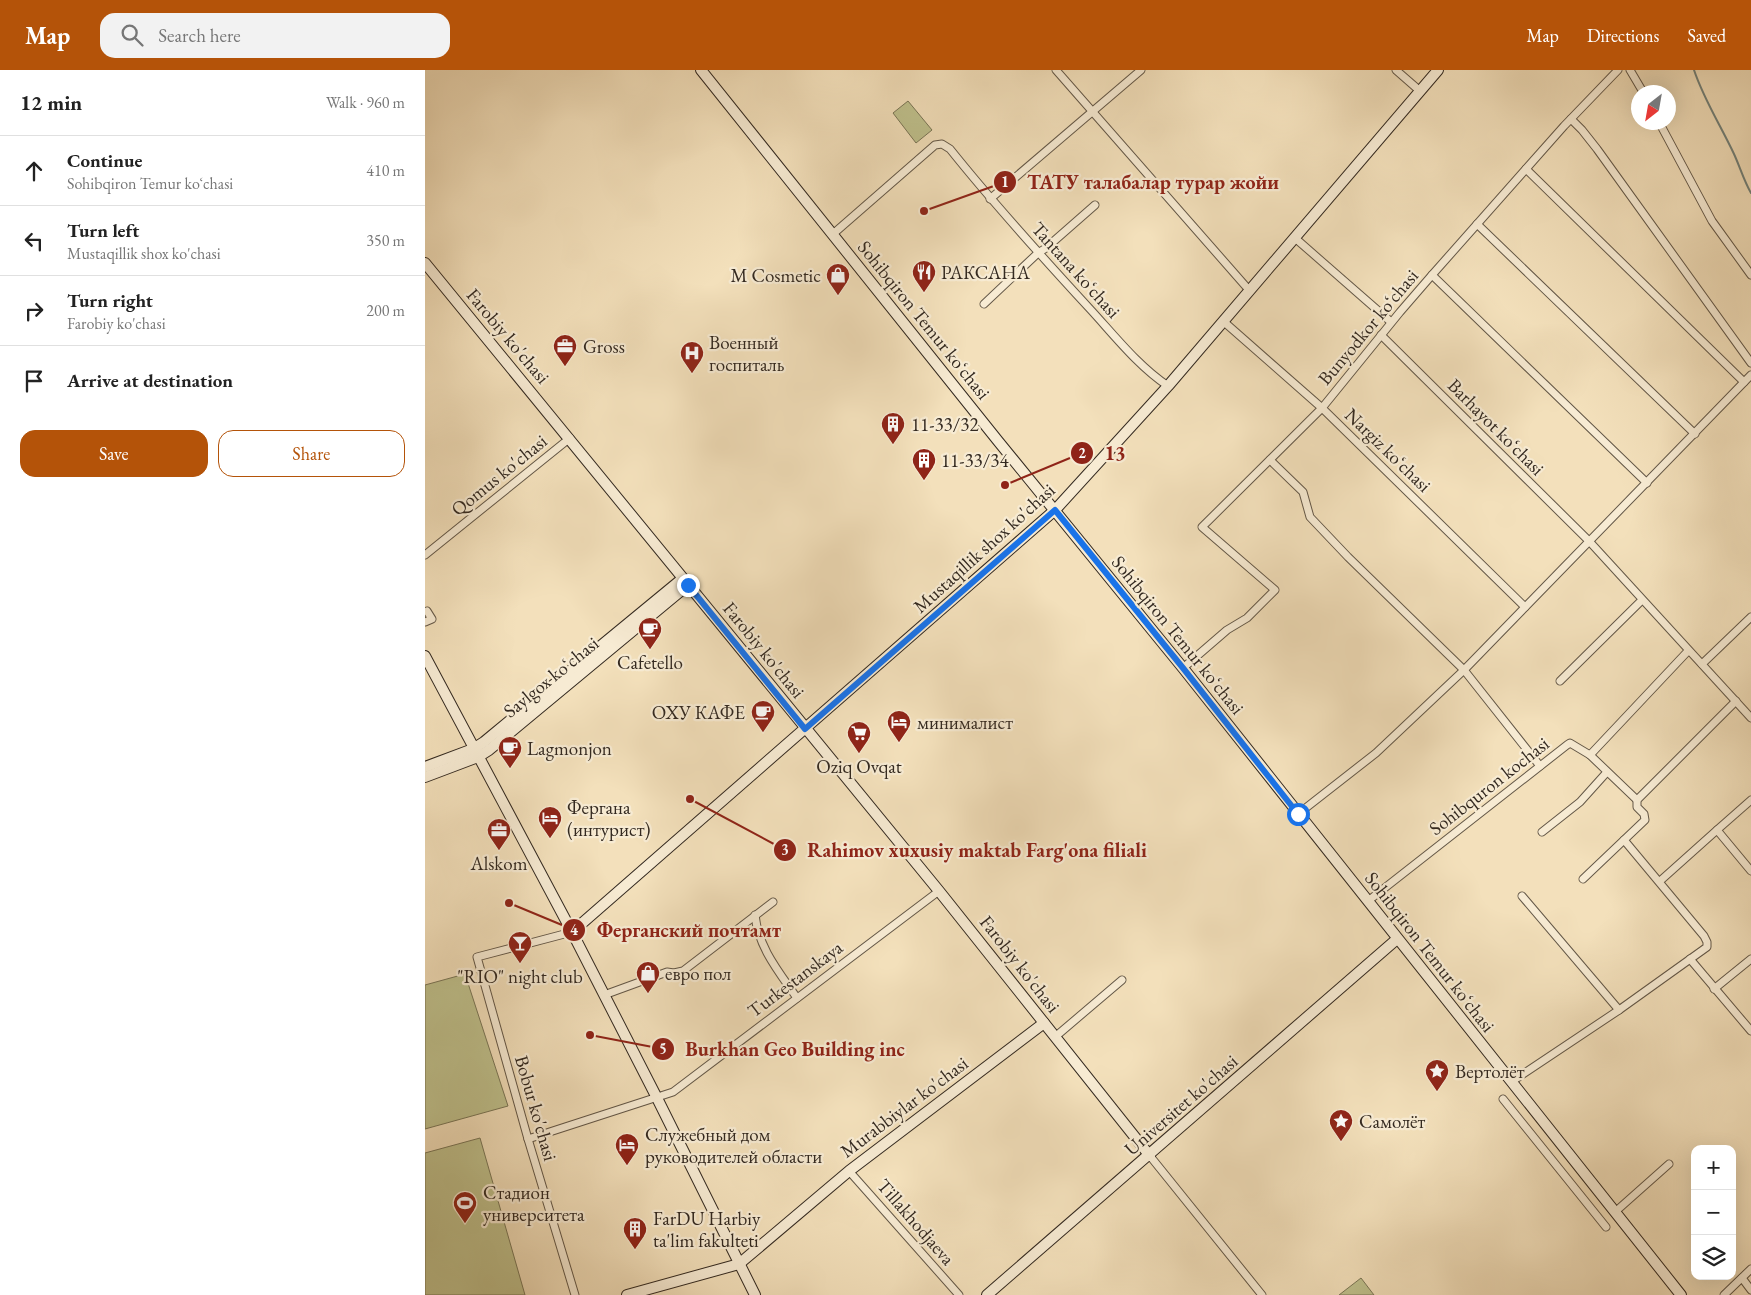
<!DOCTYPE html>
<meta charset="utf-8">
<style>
body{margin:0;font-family:"EB Garamond",serif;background:#f2f2f2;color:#222}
.controls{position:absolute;right:15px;bottom:15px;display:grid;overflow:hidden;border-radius:10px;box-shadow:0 5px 20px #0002}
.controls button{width:45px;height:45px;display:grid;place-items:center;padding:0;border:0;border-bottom:1px solid #e0e0e0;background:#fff;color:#222;font:25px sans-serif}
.compass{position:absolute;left:1206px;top:15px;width:45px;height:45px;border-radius:50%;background:#fff;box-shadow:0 5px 20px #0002;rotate:211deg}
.stop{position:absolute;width:15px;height:15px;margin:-11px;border:4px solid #1a73e8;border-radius:50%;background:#fff}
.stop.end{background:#1a73e8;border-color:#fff;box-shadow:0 1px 5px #0008}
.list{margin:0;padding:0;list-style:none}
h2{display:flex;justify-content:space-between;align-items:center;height:65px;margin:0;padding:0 20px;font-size:21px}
h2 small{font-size:16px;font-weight:400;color:#767676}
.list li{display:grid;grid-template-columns:32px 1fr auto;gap:15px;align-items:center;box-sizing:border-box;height:70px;padding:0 20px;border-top:1px solid #e0e0e0}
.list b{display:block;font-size:19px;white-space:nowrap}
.list p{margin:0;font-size:16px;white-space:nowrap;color:#767676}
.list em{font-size:16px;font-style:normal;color:#767676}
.actions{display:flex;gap:10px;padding:15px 20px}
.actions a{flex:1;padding:11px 0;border:1px solid #b45309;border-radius:15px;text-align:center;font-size:18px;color:#b45309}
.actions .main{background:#b45309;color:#fff}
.icon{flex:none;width:28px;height:28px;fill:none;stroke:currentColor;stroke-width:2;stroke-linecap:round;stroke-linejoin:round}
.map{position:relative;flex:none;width:1326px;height:1225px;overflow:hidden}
header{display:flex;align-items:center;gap:30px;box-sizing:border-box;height:70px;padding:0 25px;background:#b45309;color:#fff}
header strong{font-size:24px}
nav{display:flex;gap:28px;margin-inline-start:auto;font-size:18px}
.search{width:350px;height:45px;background:#f2f2f2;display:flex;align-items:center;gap:12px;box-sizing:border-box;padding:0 18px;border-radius:15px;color:#767676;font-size:19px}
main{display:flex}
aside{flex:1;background:#fff}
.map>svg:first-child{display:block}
.green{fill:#bfc18d;stroke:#797556}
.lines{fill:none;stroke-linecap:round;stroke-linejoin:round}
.stream{stroke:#72817a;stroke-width:2}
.street-casing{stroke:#635747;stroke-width:9}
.secondary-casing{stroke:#332920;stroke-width:12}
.street{stroke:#f7ebd3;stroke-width:7}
.secondary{stroke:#f7ebd3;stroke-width:10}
.route{stroke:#1a73e8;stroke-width:6}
.labels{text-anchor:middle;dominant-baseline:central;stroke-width:4.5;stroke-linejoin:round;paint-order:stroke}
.street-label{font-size:19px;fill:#332920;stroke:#f7ebd3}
.poi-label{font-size:19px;fill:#332920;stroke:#f7ebd3;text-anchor:start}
.leader{fill:none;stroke:#8f2418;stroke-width:2}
.callout-dot{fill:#8f2418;stroke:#f7ebd3;stroke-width:2}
.mark-label{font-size:15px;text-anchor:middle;font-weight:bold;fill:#fff}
.callout-label{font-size:20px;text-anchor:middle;font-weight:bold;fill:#8f2418;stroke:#f7ebd3;stroke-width:4.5;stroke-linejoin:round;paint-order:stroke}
</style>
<header>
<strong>Map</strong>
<div class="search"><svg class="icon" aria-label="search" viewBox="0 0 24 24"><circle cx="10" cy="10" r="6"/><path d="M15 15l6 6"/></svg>Search here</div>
<nav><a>Map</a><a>Directions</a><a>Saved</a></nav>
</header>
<main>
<aside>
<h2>12 min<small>Walk · 960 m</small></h2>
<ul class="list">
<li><svg class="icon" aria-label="ahead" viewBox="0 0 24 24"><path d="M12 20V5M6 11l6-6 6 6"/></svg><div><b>Continue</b><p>Sohibqiron Temur koʻchasi</p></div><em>410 m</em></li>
<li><svg class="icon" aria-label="left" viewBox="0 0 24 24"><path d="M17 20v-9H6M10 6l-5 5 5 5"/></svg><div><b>Turn left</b><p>Mustaqillik shox ko'chasi</p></div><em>350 m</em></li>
<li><svg class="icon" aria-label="right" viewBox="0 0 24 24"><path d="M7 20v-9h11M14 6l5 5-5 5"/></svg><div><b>Turn right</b><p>Farobiy ko'chasi</p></div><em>200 m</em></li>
<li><svg class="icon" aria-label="arrive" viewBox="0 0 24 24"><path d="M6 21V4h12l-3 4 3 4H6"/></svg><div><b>Arrive at destination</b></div></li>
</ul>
<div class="actions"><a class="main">Save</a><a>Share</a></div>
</aside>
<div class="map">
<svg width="1326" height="1225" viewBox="0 0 1326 1225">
<rect width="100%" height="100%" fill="#f3e0bb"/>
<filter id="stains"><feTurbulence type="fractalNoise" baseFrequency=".004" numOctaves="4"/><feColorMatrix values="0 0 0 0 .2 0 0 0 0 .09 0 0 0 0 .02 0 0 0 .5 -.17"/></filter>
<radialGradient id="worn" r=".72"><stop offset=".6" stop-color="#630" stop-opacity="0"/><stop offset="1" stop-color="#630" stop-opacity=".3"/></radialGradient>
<g class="green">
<path d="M 483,31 L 507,60 L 491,73 L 468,43 Z"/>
<path d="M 40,904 L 83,1036 L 0,1059 L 0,915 Z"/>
<path d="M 55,1068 L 100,1225 L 0,1225 L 0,1083 Z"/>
<path d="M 936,1208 L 949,1225 L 914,1225 Z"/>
</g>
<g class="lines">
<path class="stream" d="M 1269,0 C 1279,30 1296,56 1309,84 C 1315,97 1319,111 1326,123"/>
<g class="street-casing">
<g id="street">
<path d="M 631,0 L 824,220"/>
<path d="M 971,0 L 995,21"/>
<path d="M 1205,0 L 1218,22"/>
<path d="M 1146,49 L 1157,60 L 1172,79 L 1326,293"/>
<path d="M 1234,52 L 1287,151 L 1326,205"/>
<path d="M 1101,99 L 1319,312"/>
<path d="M 565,129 L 716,0"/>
<path d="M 1052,154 L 1270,364"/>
<path d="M 408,164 L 510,75 L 517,74 L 525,79 C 569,134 617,187 665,239 C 689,265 713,296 743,316"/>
<path d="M 870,168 L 966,252"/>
<path d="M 1007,205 L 1222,413"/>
<path d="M 559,234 L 613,183 L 621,178 L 670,135"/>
<path d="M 798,251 L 897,338 L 1100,537"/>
<path d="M 956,265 L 1164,471 L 1326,648"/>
<path d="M 845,390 L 878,422 L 885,447 L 923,487 L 1039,600 L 1115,696"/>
<path d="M 0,485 L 145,368"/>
<path d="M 0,552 L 7,549 L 2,541"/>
<path d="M 1277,594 L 1326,547"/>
<path d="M 758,598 L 802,560 L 822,548 L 850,520 L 777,457 L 897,338 L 975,242 L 1007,205 L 1139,56 L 1193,0"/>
<path d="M 1135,611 L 1217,530"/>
<path d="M 1165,685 L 1212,730"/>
<path d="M 873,744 L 951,683 L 1039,600 L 1326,305"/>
<path d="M 1292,760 L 1326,730"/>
<path d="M 1117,762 L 1155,732 L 1182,702"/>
<path d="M 1158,809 L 1220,750 L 1219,744 L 1212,737 L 1212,730 L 1311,631"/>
<path d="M 1235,811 L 1292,760 L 1326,801"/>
<path d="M 1097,826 L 1194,940"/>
<path d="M 943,831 L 1142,675 L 1145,673 L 1165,685 L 1263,581"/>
<path d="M 330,845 C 333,877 354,902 372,928"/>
<path d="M 147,862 L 52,887 L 103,1069 L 150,1225"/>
<path d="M 1265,889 L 1326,961"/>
<path d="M 1289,919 L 1326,889"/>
<path d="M 179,925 L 242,902 L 249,903 L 258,901 L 348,832"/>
<path d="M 630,967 L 697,910"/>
<path d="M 1086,1012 L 1194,940 L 1282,877 L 1282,872 L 1279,866 L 1199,770"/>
<path d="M 1078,1029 L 1181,1157"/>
<path d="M 103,1069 L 248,1022 L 514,821"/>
<path d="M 725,1086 L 837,1225"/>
<path d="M 424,1101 L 534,1225"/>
<path d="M 1190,1142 L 1244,1094"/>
<path d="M 1317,1208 L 1326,1220"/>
<path d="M 1299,1225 L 1326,1199"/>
</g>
</g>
<g class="secondary-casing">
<g id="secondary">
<path d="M 276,0 L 573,371 L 758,598 L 1256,1225"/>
<path d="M 0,193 L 514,821 L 725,1086"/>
<path d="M 0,586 L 147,862 L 232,1028 L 330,1225"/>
<path d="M 0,697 L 48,679 L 59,672 L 257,509"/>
<path d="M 0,707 L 53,687 L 64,680 L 263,515"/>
<path d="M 147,862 L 630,440 L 743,316 L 1013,0"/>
<path d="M 202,1225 L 314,1194 L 424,1101 L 619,953"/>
<path d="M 562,1225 L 972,869"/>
</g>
</g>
<use href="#street" class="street"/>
<use href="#secondary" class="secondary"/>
</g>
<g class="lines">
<path class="route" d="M 263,515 L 380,659 L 630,440 L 758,598 L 873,744"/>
</g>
<defs>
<g id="restaurant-pin" transform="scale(1.25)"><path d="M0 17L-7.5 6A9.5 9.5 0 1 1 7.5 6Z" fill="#8f2418" stroke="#f7ebd3"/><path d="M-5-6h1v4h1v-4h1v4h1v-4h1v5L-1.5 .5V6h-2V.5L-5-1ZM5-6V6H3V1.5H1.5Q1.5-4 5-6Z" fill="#fff"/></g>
<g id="shop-pin" transform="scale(1.25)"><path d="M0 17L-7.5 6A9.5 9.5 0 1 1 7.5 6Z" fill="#8f2418" stroke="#f7ebd3"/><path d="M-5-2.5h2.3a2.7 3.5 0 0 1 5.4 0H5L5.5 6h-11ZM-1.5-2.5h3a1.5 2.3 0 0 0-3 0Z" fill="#fff"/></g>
<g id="office-pin" transform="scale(1.25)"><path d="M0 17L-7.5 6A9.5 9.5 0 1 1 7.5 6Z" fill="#8f2418" stroke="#f7ebd3"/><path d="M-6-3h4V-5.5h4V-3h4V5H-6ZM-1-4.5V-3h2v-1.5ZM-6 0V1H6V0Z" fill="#fff"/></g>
<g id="hospital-pin" transform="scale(1.25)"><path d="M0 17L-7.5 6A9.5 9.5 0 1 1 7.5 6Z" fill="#8f2418" stroke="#f7ebd3"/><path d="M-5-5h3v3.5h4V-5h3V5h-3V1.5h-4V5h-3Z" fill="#fff"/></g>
<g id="building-pin" transform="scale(1.25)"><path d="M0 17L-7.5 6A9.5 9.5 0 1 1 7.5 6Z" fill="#8f2418" stroke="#f7ebd3"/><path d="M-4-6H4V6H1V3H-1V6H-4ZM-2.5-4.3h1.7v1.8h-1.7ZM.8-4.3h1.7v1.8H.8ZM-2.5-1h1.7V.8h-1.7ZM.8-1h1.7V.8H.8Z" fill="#fff"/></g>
<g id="cafe-pin" transform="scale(1.25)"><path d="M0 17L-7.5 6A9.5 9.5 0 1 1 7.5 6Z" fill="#8f2418" stroke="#f7ebd3"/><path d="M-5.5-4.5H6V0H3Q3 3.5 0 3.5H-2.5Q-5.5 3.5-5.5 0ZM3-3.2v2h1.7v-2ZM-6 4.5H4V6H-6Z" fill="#fff"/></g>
<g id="hotel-pin" transform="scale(1.25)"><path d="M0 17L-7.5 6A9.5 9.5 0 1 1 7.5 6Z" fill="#8f2418" stroke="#f7ebd3"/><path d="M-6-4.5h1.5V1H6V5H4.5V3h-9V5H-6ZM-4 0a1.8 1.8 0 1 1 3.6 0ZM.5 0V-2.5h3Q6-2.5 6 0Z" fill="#fff"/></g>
<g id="supermarket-pin" transform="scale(1.25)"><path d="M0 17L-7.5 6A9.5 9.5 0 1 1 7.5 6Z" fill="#8f2418" stroke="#f7ebd3"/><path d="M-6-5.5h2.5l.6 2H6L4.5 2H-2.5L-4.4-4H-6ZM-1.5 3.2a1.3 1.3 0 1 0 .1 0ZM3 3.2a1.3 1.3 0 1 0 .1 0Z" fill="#fff"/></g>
<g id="bar-pin" transform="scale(1.25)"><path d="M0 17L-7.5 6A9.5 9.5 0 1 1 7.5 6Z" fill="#8f2418" stroke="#f7ebd3"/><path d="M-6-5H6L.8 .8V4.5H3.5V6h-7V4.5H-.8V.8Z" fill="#fff"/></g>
<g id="sight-pin" transform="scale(1.25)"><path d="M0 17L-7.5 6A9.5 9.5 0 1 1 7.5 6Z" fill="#8f2418" stroke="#f7ebd3"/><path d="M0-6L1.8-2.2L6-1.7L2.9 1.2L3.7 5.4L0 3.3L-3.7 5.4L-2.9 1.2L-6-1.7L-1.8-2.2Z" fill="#fff"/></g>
<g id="stadium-pin" transform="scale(1.25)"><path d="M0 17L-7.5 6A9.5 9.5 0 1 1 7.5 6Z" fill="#8f2418" stroke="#f7ebd3"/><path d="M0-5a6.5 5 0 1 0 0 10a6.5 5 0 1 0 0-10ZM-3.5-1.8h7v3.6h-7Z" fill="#fff"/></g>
</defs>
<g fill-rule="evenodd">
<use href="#restaurant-pin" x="499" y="202"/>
<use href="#shop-pin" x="413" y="205"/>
<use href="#office-pin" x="140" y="276"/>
<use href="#hospital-pin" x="267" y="283"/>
<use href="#building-pin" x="468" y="354"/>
<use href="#building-pin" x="499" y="390"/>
<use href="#cafe-pin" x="225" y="559"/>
<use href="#cafe-pin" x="338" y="642"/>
<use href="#hotel-pin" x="474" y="652"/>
<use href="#supermarket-pin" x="434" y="663"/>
<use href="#cafe-pin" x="85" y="678"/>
<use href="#hotel-pin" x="125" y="748"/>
<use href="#office-pin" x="74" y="760"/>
<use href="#bar-pin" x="95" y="873"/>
<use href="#shop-pin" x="223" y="903"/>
<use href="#sight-pin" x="1012" y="1001"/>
<use href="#sight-pin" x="916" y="1051"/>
<use href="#hotel-pin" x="202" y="1075"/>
<use href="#stadium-pin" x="40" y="1133"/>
<use href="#building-pin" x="210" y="1159"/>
</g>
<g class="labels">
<g class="street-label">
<text transform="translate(651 200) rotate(48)">Tantana koʻchasi</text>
<text transform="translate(499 250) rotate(51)">Sohibqiron Temur koʻchasi</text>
<text transform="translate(943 257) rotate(-50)">Bunyodkor koʻchasi</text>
<text transform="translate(83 266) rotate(50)">Farobiy ko'chasi</text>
<text transform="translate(1071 357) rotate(45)">Barhayot koʻchasi</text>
<text transform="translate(963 380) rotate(44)">Nargiz koʻchasi</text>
<text transform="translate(74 405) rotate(-39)">Qomus ko'chasi</text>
<text transform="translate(559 478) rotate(-42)">Mustaqillik shox ko'chasi</text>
<text transform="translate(753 565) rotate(51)">Sohibqiron Temur koʻchasi</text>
<text transform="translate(339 580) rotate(51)">Farobiy ko'chasi</text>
<text transform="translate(126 607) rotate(-39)">Saylgox koʻchasi</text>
<text transform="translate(1064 716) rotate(-38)">Sohibquron kochasi</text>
<text transform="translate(1005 882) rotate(52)">Sohibqiron Temur koʻchasi</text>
<text transform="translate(595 894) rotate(52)">Farobiy ko'chasi</text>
<text transform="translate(370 909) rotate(-37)">Turkestanskaya</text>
<text transform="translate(756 1035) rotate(-41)">Universitet ko'chasi</text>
<text transform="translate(479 1037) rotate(-37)">Murabbiylar ko'chasi</text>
<text transform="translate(111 1038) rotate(74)">Bobur ko'chasi</text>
<text transform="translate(491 1152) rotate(49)">Tillakhodjaeva</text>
</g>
<g class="poi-label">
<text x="516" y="202">РАКСАНА</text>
<text x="396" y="205" text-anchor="end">M Cosmetic</text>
<text x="284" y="272">Военный<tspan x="284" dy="22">госпиталь</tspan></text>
<text x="158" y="276">Gross</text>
<text x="486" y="354">11-33/32</text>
<text x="516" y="390">11-33/34</text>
<text x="225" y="592" text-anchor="middle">Cafetello</text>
<text x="320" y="642" text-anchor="end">ОХУ КАФЕ</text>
<text x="492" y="652">минималист</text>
<text x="102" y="678">Lagmonjon</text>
<text x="434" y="696" text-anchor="middle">Oziq Ovqat</text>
<text x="142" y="737">Фергана<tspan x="142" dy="22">(интурист)</tspan></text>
<text x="74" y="793" text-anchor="middle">Alskom</text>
<text x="240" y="903">евро пол</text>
<text x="95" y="906" text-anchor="middle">"RIO" night club</text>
<text x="1030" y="1001">Вертолёт</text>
<text x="934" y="1051">Самолёт</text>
<text x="220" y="1064">Служебный дом<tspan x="220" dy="22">руководителей области</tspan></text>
<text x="58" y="1122">Стадион<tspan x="58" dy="22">университета</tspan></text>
<text x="228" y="1148">FarDU Harbiy<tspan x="228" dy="22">ta'lim fakulteti</tspan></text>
</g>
</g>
<path class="leader" d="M499 141L580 112M580 415L657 383M265 729L360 780M84 833L149 860M165 965L238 979"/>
<g class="callout-dot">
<circle cx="499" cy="141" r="5"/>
<circle cx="580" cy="415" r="5"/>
<circle cx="265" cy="729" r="5"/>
<circle cx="84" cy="833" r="5"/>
<circle cx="165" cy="965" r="5"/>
<circle cx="580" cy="112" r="12"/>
<circle cx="657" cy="383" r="12"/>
<circle cx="360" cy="780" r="12"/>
<circle cx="149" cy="860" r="12"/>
<circle cx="238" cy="979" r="12"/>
</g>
<g class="mark-label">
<text x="580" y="117">1</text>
<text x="657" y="388">2</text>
<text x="360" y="785">3</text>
<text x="149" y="865">4</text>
<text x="238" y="984">5</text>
</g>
<g class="callout-label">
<text x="728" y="119">ТАТУ талабалар турар жойи</text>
<text x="690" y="390">13</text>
<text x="552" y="787">Rahimov xuxusiy maktab Farg'ona filiali</text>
<text x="264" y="867">Ферганский почтамт</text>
<text x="370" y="986">Burkhan Geo Building inc</text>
</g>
<rect width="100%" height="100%" filter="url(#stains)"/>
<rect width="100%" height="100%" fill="url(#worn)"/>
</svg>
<div class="controls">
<button>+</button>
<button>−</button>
<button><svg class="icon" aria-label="layers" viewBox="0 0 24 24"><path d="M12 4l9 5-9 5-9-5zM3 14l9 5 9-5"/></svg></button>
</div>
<svg class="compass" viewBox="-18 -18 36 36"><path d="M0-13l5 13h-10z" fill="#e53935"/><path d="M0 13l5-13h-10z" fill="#767676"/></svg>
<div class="stop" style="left:873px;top:744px"></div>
<div class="stop end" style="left:263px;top:515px"></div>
</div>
</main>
